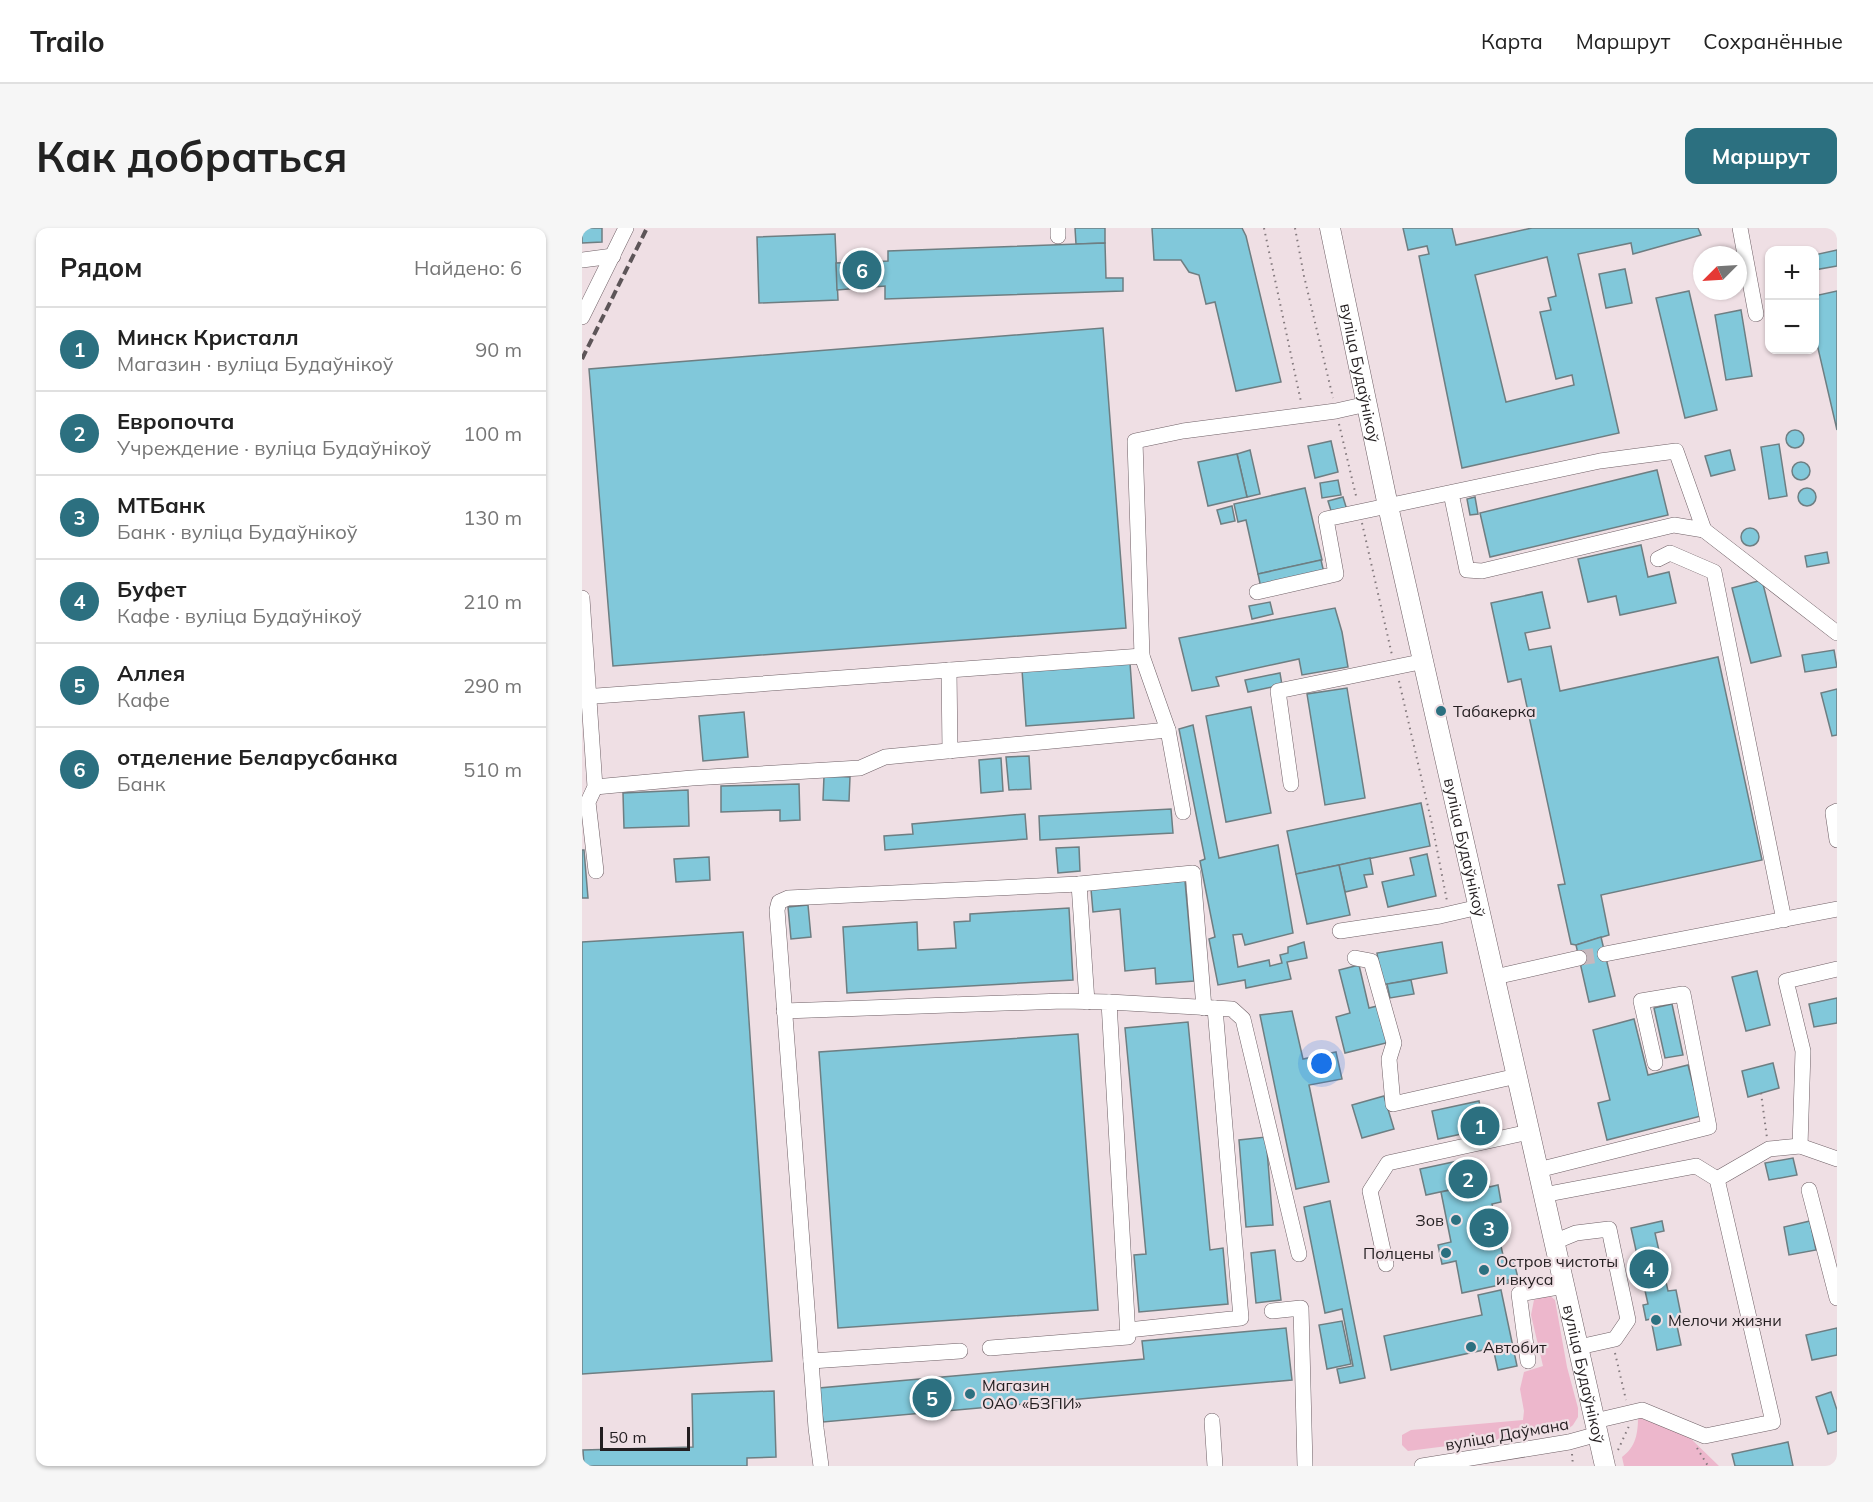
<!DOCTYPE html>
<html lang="ru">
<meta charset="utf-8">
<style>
body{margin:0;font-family:Mulish,sans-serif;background:#f6f6f6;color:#222}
.controls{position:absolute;right:18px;top:18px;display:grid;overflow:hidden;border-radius:12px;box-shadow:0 2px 4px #0004}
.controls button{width:54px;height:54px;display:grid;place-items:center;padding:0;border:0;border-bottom:2px solid #e0e0e0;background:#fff;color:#222;font:30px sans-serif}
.compass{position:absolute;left:1111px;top:18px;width:54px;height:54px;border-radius:50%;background:#fff;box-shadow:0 2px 4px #0004;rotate:246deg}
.scale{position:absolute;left:18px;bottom:15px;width:90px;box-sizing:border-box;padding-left:6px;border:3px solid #231e20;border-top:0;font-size:16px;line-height:21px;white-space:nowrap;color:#231e20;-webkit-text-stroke:4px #efdfe4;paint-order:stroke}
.you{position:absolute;left:740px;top:836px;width:21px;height:21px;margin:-15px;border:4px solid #fff;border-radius:50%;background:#1a73e8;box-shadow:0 0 0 9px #1a73e833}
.badge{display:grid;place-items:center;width:39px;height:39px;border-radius:50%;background:#2c7080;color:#fff;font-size:20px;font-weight:700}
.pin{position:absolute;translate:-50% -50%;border:3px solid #fff;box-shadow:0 2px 6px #0006}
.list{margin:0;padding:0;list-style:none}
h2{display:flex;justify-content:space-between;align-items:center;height:78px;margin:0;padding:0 24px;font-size:26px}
h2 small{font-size:20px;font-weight:400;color:#767676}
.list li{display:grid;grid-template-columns:39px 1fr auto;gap:18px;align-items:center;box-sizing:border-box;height:84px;padding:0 24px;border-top:2px solid #e0e0e0}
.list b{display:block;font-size:22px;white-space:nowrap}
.list p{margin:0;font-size:20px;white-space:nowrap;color:#767676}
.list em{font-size:20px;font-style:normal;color:#767676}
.map{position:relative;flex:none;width:1255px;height:1238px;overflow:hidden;border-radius:12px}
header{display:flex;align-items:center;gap:36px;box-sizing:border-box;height:84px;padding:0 30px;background:#fff;border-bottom:2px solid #e0e0e0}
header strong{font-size:28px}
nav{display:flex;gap:33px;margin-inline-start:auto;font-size:21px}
.intro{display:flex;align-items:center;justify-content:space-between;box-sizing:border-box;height:144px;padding:0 36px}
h1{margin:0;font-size:42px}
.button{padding:15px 27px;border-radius:12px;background:#2c7080;color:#fff;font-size:21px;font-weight:700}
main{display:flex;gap:36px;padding:0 36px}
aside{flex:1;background:#fff;border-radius:12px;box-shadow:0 2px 4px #0004}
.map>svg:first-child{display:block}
.green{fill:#edb7cc}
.building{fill:#81c8da;stroke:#6e7e82;stroke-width:1.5;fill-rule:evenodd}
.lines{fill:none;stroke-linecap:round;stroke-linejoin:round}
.minor-tunnel{stroke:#c6b8bd;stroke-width:15;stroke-dasharray:15 8;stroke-linecap:butt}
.minor-casing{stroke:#6f6066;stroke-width:16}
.major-casing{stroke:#6f6066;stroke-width:21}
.path{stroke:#83797d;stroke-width:2;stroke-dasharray:1.5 4.5;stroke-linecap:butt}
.minor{stroke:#fff;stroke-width:15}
.major{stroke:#fff;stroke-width:20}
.rail{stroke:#5d5558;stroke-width:4;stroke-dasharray:9 4.5;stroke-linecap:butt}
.poi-dot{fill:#2c7080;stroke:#efdfe4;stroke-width:2}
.labels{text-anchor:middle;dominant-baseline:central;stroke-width:4.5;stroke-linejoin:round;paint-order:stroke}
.street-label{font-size:16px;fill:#231e20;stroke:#efdfe4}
.poi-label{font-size:16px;fill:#231e20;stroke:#efdfe4;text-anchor:start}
</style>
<header>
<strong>Trailo</strong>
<nav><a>Карта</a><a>Маршрут</a><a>Сохранённые</a></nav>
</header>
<div class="intro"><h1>Как добраться</h1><a class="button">Маршрут</a></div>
<main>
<aside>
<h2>Рядом<small>Найдено: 6</small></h2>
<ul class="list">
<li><span class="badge">1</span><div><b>Минск Кристалл</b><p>Магазин · вуліца Будаўнікоў</p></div><em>90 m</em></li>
<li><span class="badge">2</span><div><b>Европочта</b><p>Учреждение · вуліца Будаўнікоў</p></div><em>100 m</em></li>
<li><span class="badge">3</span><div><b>МТБанк</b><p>Банк · вуліца Будаўнікоў</p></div><em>130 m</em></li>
<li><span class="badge">4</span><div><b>Буфет</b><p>Кафе · вуліца Будаўнікоў</p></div><em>210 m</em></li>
<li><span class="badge">5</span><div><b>Аллея</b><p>Кафе</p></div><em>290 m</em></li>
<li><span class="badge">6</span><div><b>отделение Беларусбанка</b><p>Банк</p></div><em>510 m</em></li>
</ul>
</aside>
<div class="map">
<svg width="1255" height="1238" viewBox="0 0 1255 1238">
<rect width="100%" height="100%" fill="#efdfe4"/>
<g class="green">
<path d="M 967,1067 L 973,1072 L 985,1139 L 996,1180 L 996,1189 L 991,1197 L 984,1203 L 826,1223 L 820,1217 L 820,1207 L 829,1202 L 941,1192 L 942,1183 L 938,1161 L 942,1144 L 961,1138 L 949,1087 L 952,1072 Z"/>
<path d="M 1056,1189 L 1106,1208 L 1137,1238 L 1042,1238 L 1040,1229 C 1054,1219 1056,1205 1056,1189 Z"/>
</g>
<g class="building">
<path d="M 0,0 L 20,0 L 20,14 L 0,15 Z"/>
<path d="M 493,0 L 523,0 L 523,15 L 494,16 Z"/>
<path d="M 570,0 L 660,0 L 664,8 L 699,154 L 654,163 L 633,74 L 624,76 L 617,47 L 607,44 L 599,32 L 572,32 Z"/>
<path d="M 821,0 L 870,0 L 874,17 L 950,0 L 1116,0 L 1119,7 L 1051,26 L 1049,15 L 996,26 L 1037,205 L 880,240 L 837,28 L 847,26 L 845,18 L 826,22 ZM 965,29 L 974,68 L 966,70 L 969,82 L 958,84 L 974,151 L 990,147 L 992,157 L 924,174 L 893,47 Z"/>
<path d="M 253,6 L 256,72 L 177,75 L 175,9 Z"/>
<path d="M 523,15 L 524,50 L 541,50 L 541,63 L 303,71 L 303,58 L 255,62 L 254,35 L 306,33 L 306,23 Z"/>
<path d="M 1255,22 L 1255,38 L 1232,42 L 1232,27 Z"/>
<path d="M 1043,41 L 1050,75 L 1024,80 L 1017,46 Z"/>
<path d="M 1107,63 L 1135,182 L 1103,190 L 1074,70 Z"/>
<path d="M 1255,63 L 1255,202 L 1232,103 L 1232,68 Z"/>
<path d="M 1159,82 L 1170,148 L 1144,152 L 1133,87 Z"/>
<path d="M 521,100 L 544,400 L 31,438 L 7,141 Z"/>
<circle cx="1213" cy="211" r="9"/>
<path d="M 749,213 L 756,244 L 733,250 L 726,218 Z"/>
<path d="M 1197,216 L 1205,268 L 1187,271 L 1179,219 Z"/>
<path d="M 668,222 L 678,266 L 665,269 L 655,226 Z"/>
<path d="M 1148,222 L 1153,242 L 1129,248 L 1123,228 Z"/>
<path d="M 655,226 L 665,269 L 626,278 L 616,234 Z"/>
<circle cx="1219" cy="243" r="9"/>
<path d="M 1075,242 L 1086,287 L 908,329 L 898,285 Z"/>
<path d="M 756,252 L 759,267 L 740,270 L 738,255 Z"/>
<circle cx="1225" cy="269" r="9"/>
<path d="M 723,260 L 740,332 L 676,346 L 664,292 L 656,294 L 652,276 Z"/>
<path d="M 761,269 L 765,282 L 750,286 L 746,273 Z"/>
<path d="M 893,269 L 896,286 L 888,287 L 885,271 Z"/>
<path d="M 650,278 L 653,293 L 639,296 L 635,282 Z"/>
<circle cx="1168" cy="309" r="9"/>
<path d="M 1059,317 L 1066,349 L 1087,344 L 1094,375 L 1038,387 L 1034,368 L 1006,374 L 996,331 Z"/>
<path d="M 1245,324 L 1247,335 L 1225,339 L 1223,328 Z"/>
<path d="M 739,332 L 742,345 L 679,360 L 676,346 Z"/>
<path d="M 1180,352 L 1199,428 L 1169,435 L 1150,360 Z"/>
<path d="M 960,364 L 968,400 L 943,405 L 947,422 L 969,418 L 978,463 L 1136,429 L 1180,632 L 1019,667 L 1027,707 L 994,717 L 989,716 L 976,657 L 983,656 L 939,451 L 926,454 L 909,375 Z"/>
<path d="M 688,374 L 691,386 L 670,391 L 667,378 Z"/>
<path d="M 753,380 L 760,404 L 766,439 L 720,447 L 717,431 L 634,449 L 637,458 L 610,463 L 597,410 Z"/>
<path d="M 1252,422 L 1255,439 L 1223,444 L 1220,427 Z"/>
<path d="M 548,435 L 552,490 L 444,498 L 440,442 Z"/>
<path d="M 698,445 L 700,457 L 666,464 L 663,452 Z"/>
<path d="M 765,460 L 783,570 L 743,577 L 725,466 Z"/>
<path d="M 1255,461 L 1255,507 L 1250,508 L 1239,465 Z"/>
<path d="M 669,479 L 689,585 L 644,594 L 624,488 Z"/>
<path d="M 162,484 L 166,529 L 121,533 L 117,488 Z"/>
<path d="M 611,497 L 637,630 L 696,617 L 711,705 L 663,717 L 660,706 L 651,707 L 656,739 L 687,732 L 688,738 L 700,735 L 698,727 L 706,725 L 706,719 L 722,714 L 725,730 L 705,734 L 709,751 L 664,760 L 663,752 L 636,757 L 627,711 L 633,709 L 618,633 L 623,631 L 597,501 Z"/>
<path d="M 447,528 L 449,561 L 427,562 L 424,529 Z"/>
<path d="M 419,530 L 421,563 L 399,565 L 397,532 Z"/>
<path d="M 242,548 L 268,549 L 267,573 L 241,572 Z"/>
<path d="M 217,556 L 218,592 L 198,593 L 198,582 L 139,584 L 139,558 Z"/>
<path d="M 106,562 L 107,598 L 42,600 L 41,565 Z"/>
<path d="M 839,575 L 848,618 L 714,646 L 705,603 Z"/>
<path d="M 589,581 L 591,605 L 458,612 L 457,588 Z"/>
<path d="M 443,586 L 445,611 L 303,622 L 302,608 L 331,606 L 330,596 Z"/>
<path d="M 497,619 L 498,643 L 476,645 L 474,620 Z"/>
<path d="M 0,622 L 2,622 L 6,670 L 0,670 Z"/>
<path d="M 845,626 L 854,668 L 806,679 L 800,654 L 832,647 L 828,630 Z"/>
<path d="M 127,629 L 128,652 L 94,654 L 92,631 Z"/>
<path d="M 788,630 L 791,646 L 782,647 L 785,659 L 763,664 L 757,637 Z"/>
<path d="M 757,637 L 768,687 L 725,696 L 714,646 Z"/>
<path d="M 603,653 L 612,753 L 574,756 L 573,740 L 543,743 L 538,681 L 511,684 L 509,661 Z"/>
<path d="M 226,677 L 229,709 L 209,711 L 206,679 Z"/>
<path d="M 487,680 L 491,752 L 265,765 L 261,699 L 335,694 L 336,722 L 374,720 L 372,694 L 388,693 L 388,686 Z"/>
<path d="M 161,704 L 190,1133 L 0,1146 L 0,714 Z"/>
<path d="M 1019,709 L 1033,768 L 1007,774 L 994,717 Z"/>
<path d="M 860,714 L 865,745 L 800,757 L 795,725 Z"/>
<path d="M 777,737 L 787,780 L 799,777 L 808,814 L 763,825 L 754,789 L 768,785 L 757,742 Z"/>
<path d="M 1175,743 L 1188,797 L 1164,803 L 1150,749 Z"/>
<path d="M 829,752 L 832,766 L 808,770 L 805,756 Z"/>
<path d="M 1255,770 L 1255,795 L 1232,799 L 1227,776 Z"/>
<path d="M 1090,776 L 1101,827 L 1083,830 L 1072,780 Z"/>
<path d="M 710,783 L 721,831 L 754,824 L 760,851 L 727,857 L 747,954 L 714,961 L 678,787 Z"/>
<path d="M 1052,791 L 1066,847 L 1106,837 L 1119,888 L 1025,912 L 1016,875 L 1028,872 L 1011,802 Z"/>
<path d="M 606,794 L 628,1022 L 641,1020 L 646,1076 L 557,1084 L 552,1027 L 564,1026 L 543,800 Z"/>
<path d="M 496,806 L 516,1082 L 256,1100 L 237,824 Z"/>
<path d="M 1191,835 L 1197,860 L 1166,869 L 1160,843 Z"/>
<path d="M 802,868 L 812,901 L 780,910 L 770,877 Z"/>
<path d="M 897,873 L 903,901 L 856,911 L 850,883 Z"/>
<path d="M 684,909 L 691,997 L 664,999 L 657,912 Z"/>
<path d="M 890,930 L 895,956 L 844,967 L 838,941 Z"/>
<path d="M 1211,930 L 1215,947 L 1187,952 L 1183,935 Z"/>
<path d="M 906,954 L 907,959 L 916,957 L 919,974 L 910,976 L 922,1032 L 931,1030 L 936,1050 L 926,1052 L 927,1055 L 880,1065 L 874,1033 L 860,1036 L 856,1017 L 869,1014 L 859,964 Z"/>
<path d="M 748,973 L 783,1150 L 758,1155 L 755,1141 L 771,1138 L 760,1081 L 743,1085 L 722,979 Z"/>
<path d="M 1080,993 L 1082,1003 L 1073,1005 L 1086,1063 L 1094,1062 L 1100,1092 L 1094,1093 L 1099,1117 L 1075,1122 L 1069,1091 L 1064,1092 L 1061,1077 L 1066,1076 L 1049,1000 Z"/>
<path d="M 1228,993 L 1234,1022 L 1207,1027 L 1202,999 Z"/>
<path d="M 693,1022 L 699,1072 L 674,1075 L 669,1025 Z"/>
<path d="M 919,1062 L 935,1138 L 916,1142 L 911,1120 L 809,1142 L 802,1108 L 900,1087 L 896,1067 Z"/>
<path d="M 760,1093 L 769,1136 L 745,1141 L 737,1097 Z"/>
<path d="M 704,1100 L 710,1152 L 241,1194 L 237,1160 L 562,1131 L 560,1113 Z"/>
<path d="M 1255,1100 L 1255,1127 L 1230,1132 L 1224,1107 Z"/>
<path d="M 192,1163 L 194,1229 L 165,1230 L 165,1238 L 2,1238 L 1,1222 L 111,1219 L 110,1166 Z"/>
<path d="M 1249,1164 L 1255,1182 L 1255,1203 L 1246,1206 L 1234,1169 Z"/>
<path d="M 1206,1214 L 1211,1238 L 1153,1238 L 1150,1226 Z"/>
</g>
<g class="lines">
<path class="minor-tunnel" d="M 997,730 L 1023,726"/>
<g class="minor-casing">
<g id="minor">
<path d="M 476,0 L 476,8"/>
<path d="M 1158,0 L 1174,86"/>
<path d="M 0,32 L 31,28"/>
<path d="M 0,89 L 44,0"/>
<path d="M 1122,302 L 1255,405"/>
<path d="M 1076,331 L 1088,325 L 1132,344 L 1202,692"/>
<path d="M 675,364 L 754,346 L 744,291 L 1018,233 L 1094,223 L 1122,302 L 1092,297 L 900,343 L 885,342 L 869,265"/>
<path d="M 0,370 L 13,559 L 6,574 L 14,643"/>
<path d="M 367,442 L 368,523"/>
<path d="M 0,469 L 560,428"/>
<path d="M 709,556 L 696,463 L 843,433"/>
<path d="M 13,559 L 110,550 L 278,540 L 303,529 L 586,502"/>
<path d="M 1255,583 L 1251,585 L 1255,612"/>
<path d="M 601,584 L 586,502 L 560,428 L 553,213 L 601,203 L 754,183 L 785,176"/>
<path d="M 497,656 L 505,774"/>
<path d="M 758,703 L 858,688 L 897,679"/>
<path d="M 1023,726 L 1255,681"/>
<path d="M 773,730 L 789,733 L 812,815 L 807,831 L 811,876 L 935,848"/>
<path d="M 913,749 L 997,730"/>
<path d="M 527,774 L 650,781 L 661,791 L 717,1026"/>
<path d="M 202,783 L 481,773 L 527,774 L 546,1109 L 408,1120"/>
<path d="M 1218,918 L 1221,823 L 1204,753 L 1255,741"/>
<path d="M 956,942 L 1127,899 L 1101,766 L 1059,773 L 1073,835"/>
<path d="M 1135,951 L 1187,921 L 1218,918 L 1255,931"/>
<path d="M 1227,962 L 1255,1070"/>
<path d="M 961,967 L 1114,938 L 1135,951 L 1191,1194 L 1123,1208 L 1060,1182 L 1013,1193"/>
<path d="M 972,1014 L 994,1005 L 1027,1001 L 1046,1092 L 1033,1111 L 997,1119"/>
<path d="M 804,1036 L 788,963 L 806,935 L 947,904"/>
<path d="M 690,1083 L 719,1080 L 723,1238"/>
<path d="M 546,1102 L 659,1090 L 633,780"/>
<path d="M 229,1133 L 378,1123"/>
<path d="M 946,1133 L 937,1066 L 982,1058"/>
<path d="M 630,1193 L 633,1238"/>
<path d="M 239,1238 L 234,1200 L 195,682 L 197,674 L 206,670 L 497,656 L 611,645 L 622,780"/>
<path d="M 840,1238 L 987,1214 L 1016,1206"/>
</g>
</g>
<g class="major-casing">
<g id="major">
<path id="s1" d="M 748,0 L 806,278 L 1023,1238"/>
</g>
</g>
<g class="path">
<path d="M 682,0 L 719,174"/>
<path d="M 713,0 L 722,48 L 751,170"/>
<path d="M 757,196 L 775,272"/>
<path d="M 780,295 L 810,427"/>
<path d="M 817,453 L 850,596 L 865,673"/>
<path d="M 1179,865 L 1185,910"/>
<path d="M 1033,1125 L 1044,1172"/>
<path d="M 1115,1220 L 1126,1238"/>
<path d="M 1036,1222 L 1047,1198"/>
<path d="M 990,1226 L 991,1238"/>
</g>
<use href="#minor" class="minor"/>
<use href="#major" class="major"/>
<path class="rail" d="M 0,131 L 65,0"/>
</g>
<g class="poi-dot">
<circle cx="859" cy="483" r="6"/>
<circle cx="874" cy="992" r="6"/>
<circle cx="864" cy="1025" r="6"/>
<circle cx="902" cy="1042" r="6"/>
<circle cx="1074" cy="1092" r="6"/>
<circle cx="889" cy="1119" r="6"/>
<circle cx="388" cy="1166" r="6"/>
</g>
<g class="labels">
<g class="street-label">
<text stroke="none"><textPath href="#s1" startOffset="148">вуліца Будаўнікоў</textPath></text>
<text stroke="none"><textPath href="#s1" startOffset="634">вуліца Будаўнікоў</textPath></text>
<text stroke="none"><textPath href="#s1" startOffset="1174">вуліца Будаўнікоў</textPath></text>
<text transform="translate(925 1206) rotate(-10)">вуліца Даўмана</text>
</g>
<g class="poi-label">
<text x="871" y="483">Табакерка</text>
<text x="862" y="992" text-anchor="end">Зов</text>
<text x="852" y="1025" text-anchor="end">Полцены</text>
<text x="914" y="1033">Остров чистоты<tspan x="914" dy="18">и вкуса</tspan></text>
<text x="1086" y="1092">Мелочи жизни</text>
<text x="901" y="1119">Автобит</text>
<text x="400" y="1157">Магазин<tspan x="400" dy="18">ОАО «БЗПИ»</tspan></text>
</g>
</g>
</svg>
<div class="controls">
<button>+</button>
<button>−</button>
</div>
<svg class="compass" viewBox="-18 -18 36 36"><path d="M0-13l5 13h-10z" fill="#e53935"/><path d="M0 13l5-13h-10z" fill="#767676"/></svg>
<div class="scale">50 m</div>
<div class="you"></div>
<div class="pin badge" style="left:898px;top:898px">1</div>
<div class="pin badge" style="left:886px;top:951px">2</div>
<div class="pin badge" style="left:907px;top:1000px">3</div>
<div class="pin badge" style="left:1067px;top:1041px">4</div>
<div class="pin badge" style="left:350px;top:1170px">5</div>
<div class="pin badge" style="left:280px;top:42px">6</div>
</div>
</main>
